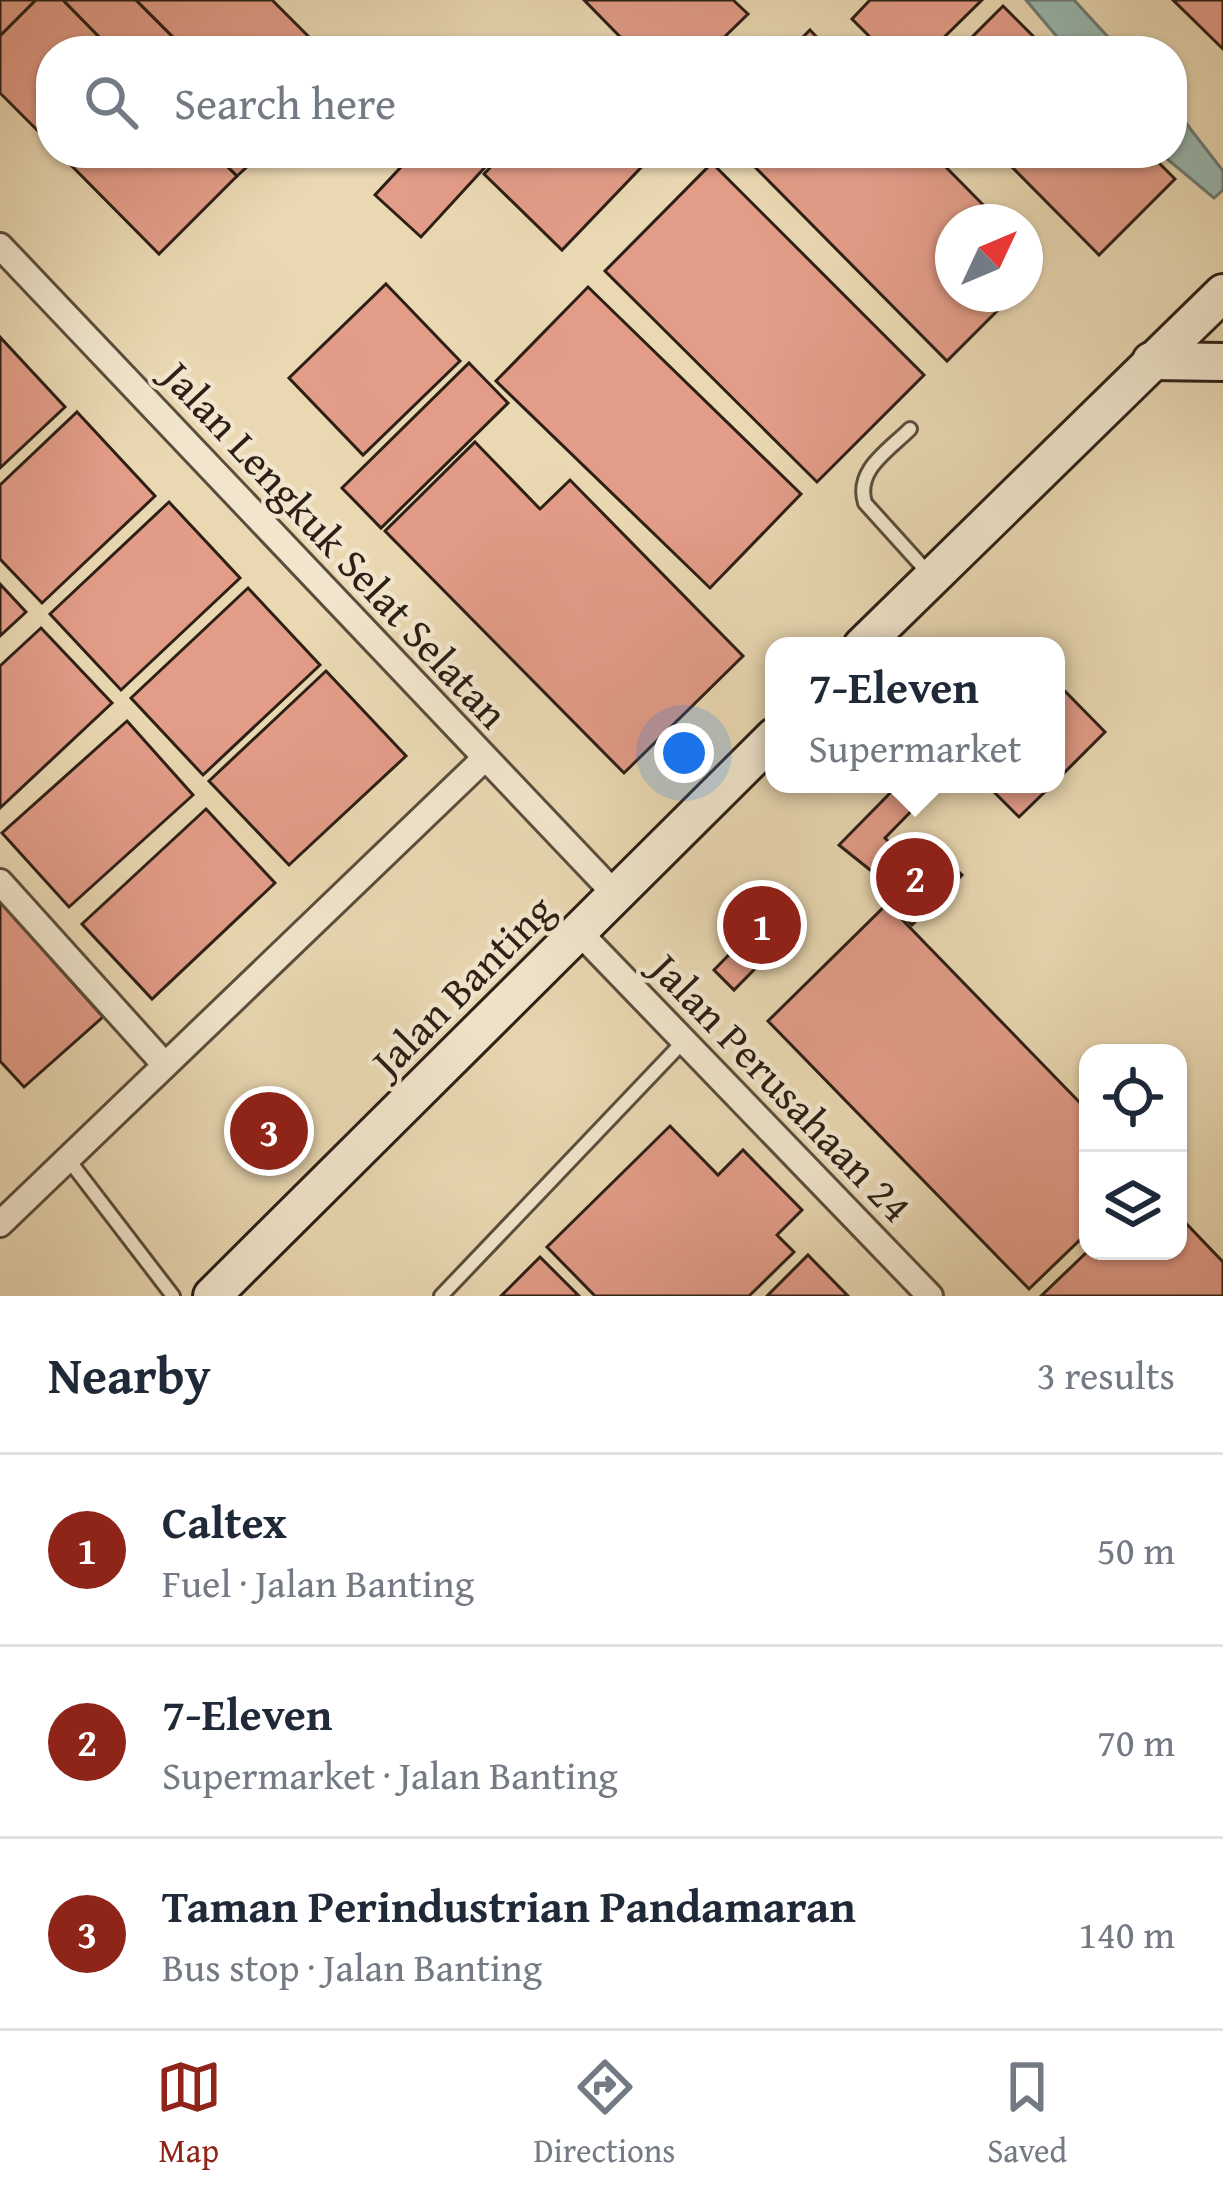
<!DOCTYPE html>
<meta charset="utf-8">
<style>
body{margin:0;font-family:"Gentium Book Plus",serif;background:#f2f2f3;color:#1f2937}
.controls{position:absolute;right:36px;bottom:36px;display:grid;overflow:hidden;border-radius:24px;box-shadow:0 3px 9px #0004}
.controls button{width:108px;height:108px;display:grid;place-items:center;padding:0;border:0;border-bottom:3px solid #e0e1e3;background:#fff;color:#1f2937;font:60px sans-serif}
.compass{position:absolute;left:935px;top:204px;width:108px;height:108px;border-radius:50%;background:#fff;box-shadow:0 3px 9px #0004;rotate:46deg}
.you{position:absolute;left:684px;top:753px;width:42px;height:42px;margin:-30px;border:9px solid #fff;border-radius:50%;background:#1a73e8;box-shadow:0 0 0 18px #1a73e833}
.badge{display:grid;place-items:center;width:78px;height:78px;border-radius:50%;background:#8f2418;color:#fff;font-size:39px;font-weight:700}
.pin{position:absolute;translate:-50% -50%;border:6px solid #fff;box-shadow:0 3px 12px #0006}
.popup{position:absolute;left:765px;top:637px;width:300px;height:156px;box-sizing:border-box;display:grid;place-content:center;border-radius:24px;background:#fff;filter:drop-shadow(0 3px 9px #0005);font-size:39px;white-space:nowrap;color:#747a83}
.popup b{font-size:45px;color:#1f2937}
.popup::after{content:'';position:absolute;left:50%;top:100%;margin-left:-24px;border:24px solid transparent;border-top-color:#fff}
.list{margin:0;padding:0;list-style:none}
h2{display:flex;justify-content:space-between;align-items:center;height:156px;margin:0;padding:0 48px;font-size:51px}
h2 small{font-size:39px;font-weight:400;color:#747a83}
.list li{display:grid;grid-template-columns:78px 1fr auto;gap:36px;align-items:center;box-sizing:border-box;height:192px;padding:0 48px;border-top:3px solid #e0e1e3}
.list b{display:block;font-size:45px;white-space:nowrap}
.list p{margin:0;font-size:39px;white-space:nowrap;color:#747a83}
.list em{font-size:39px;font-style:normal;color:#747a83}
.icon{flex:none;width:66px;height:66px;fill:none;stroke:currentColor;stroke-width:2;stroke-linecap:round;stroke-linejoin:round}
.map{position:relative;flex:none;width:1223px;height:1296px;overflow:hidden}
.search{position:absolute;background:#fff;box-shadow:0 3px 9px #0004;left:36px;right:36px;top:36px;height:132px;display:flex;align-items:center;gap:30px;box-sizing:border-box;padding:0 42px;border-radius:48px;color:#747a83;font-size:45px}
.sheet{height:732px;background:#fff}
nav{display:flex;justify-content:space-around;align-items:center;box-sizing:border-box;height:168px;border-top:3px solid #e0e1e3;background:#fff;font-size:33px;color:#747a83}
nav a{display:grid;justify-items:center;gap:6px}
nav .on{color:#8f2418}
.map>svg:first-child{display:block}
.water{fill:#98b9b1;stroke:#6d7b73;stroke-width:3}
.building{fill:#e39c88;stroke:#2c1f15;stroke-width:3}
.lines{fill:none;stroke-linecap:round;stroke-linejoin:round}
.service-casing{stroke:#5b4d3c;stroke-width:18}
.minor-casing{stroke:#5b4d3c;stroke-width:30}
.secondary-casing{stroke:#2c1f15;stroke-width:42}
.service{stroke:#f1e6cd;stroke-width:12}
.minor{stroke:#f1e6cd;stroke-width:24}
.secondary{stroke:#f1e6cd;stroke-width:36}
.labels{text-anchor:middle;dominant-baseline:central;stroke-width:9;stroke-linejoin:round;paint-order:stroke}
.street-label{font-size:42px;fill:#2c1f15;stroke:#f1e6cd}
</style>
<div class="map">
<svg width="1223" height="1296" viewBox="0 0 1223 1296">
<rect width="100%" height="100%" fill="#e9d8b2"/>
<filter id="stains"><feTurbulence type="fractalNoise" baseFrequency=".00167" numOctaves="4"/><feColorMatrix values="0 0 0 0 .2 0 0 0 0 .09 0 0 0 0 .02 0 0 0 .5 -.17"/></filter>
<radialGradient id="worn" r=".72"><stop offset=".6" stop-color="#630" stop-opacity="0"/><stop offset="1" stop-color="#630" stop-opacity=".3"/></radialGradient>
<g class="water">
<path d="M 1026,0 L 1074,0 L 1121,51 L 1069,51 Z"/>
<path d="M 1172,105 L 1223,171 L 1223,190 L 1214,198 L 1160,153 L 1172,153 Z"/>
</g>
<g class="building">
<path d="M 0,0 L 36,0 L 0,36 Z"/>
<path d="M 36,0 L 63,0 L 113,51 L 51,51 L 51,144 L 0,93 L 0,36 Z"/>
<path d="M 63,0 L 136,0 L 187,51 L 113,51 Z"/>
<path d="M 136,0 L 272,0 L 323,51 L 187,51 Z"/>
<path d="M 584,0 L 733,0 L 748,14 L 710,51 L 634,51 Z"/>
<path d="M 870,0 L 982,0 L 930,51 L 884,51 L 852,19 Z"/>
<path d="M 1173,0 L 1223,0 L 1223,49 Z"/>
<path d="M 1003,6 L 1048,51 L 958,51 Z"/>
<path d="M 810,30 L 830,51 L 789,51 Z"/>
<path d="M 59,153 L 214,153 L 237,176 L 159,254 Z"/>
<path d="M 214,153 L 262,153 L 237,176 Z"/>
<path d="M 414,153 L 498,153 L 421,237 L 375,195 Z"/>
<path d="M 504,153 L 655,153 L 562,250 L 484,174 Z"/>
<path d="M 741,153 L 932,153 L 1000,222 L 953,222 L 953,294 L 1014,294 L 947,361 Z"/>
<path d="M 998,153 L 1149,153 L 1175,179 L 1099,255 Z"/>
<path d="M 712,163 L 924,375 L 817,482 L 605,271 Z"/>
<path d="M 386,284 L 460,361 L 363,455 L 289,378 Z"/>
<path d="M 588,287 L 801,494 L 710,588 L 496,381 Z"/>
<path d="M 0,337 L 65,407 L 0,468 Z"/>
<path d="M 469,363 L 508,403 L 381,528 L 342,488 Z"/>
<path d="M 77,412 L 155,496 L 42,603 L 0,559 L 0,485 Z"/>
<path d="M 475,442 L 540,509 L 570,480 L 743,656 L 624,773 L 385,531 Z"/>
<path d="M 169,502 L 240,578 L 121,690 L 50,614 Z"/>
<path d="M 0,584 L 26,612 L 0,636 Z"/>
<path d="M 248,588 L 320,665 L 203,775 L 131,698 Z"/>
<path d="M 41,628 L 112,703 L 0,808 L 0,666 Z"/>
<path d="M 326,671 L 406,756 L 289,865 L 209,781 Z"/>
<path d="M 1056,682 L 1105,732 L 1056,781 Z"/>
<path d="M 127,721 L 193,795 L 69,907 L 2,833 Z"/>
<path d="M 899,784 L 920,784 L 929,793 L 885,838 L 911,864 L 890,886 L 839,845 Z"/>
<path d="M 986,784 L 1053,784 L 1019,817 Z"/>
<path d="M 206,809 L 275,883 L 152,999 L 82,924 Z"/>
<path d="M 931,845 L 962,875 L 912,925 L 881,894 Z"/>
<path d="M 0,902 L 103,1017 L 24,1087 L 0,1061 Z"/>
<path d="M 779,904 L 800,923 L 734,990 L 714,970 Z"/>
<path d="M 887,904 L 1088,1111 L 1088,1232 L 1029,1289 L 768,1021 Z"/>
<path d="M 670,1126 L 718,1175 L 743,1150 L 802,1210 L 777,1235 L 794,1252 L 749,1296 L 595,1296 L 547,1247 Z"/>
<path d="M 1178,1215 L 1223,1262 L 1223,1296 L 1041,1296 L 1088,1251 L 1178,1251 Z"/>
<path d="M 808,1255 L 848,1296 L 767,1296 Z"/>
<path d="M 540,1257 L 579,1296 L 501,1296 Z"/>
</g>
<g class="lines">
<g class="service-casing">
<g id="service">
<path d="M 910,429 C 888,451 855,470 865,503 L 931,576"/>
<path d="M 68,1159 L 173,1296"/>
<path d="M 441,1296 L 683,1042"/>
</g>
</g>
<g class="minor-casing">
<g id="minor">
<path d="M 0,246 L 616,895"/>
<path d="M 0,882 L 165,1065"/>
<path d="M 579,932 L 930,1296"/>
<path d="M 0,1224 L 484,759"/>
</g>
</g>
<g class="secondary-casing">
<g id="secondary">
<path d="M 1151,361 L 1223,362"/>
<path d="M 862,646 L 1223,293"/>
<path d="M 212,1296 L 774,737"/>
</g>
</g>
<use href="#service" class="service"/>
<use href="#minor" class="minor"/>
<use href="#secondary" class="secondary"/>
</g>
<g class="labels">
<g class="street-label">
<text transform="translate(336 544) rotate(47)">Jalan Lengkuk Selat Selatan</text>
<text transform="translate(462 985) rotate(-45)">Jalan Banting</text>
<text transform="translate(782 1087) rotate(46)">Jalan Perusahaan 24</text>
</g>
</g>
<rect width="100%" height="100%" filter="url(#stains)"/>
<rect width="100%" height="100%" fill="url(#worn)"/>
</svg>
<div class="controls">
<button><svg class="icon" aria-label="locate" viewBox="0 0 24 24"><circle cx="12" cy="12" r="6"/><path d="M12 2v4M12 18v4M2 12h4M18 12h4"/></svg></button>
<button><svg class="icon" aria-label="layers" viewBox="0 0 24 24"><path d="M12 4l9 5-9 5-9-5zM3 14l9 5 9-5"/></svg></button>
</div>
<svg class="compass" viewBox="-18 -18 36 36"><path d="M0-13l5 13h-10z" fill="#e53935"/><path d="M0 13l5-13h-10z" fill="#747a83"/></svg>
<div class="you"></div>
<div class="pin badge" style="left:762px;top:925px">1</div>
<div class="pin badge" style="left:915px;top:877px">2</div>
<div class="popup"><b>7-Eleven</b>Supermarket</div>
<div class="pin badge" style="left:269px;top:1131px">3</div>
<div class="search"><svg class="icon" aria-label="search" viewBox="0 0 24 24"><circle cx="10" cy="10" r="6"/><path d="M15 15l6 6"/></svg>Search here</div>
</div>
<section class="sheet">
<h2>Nearby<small>3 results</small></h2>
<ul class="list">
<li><span class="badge">1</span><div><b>Caltex</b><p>Fuel · Jalan Banting</p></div><em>50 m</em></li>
<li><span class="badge">2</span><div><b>7-Eleven</b><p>Supermarket · Jalan Banting</p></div><em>70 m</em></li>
<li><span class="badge">3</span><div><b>Taman Perindustrian Pandamaran</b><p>Bus stop · Jalan Banting</p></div><em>140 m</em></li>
</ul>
</section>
<nav>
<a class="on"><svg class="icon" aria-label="map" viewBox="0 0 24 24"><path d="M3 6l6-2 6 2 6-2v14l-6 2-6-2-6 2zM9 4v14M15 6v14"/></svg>Map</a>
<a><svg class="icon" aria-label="directions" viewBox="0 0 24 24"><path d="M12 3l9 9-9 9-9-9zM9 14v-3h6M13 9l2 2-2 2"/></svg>Directions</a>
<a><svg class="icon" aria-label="saved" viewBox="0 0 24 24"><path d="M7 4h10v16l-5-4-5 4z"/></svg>Saved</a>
</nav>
